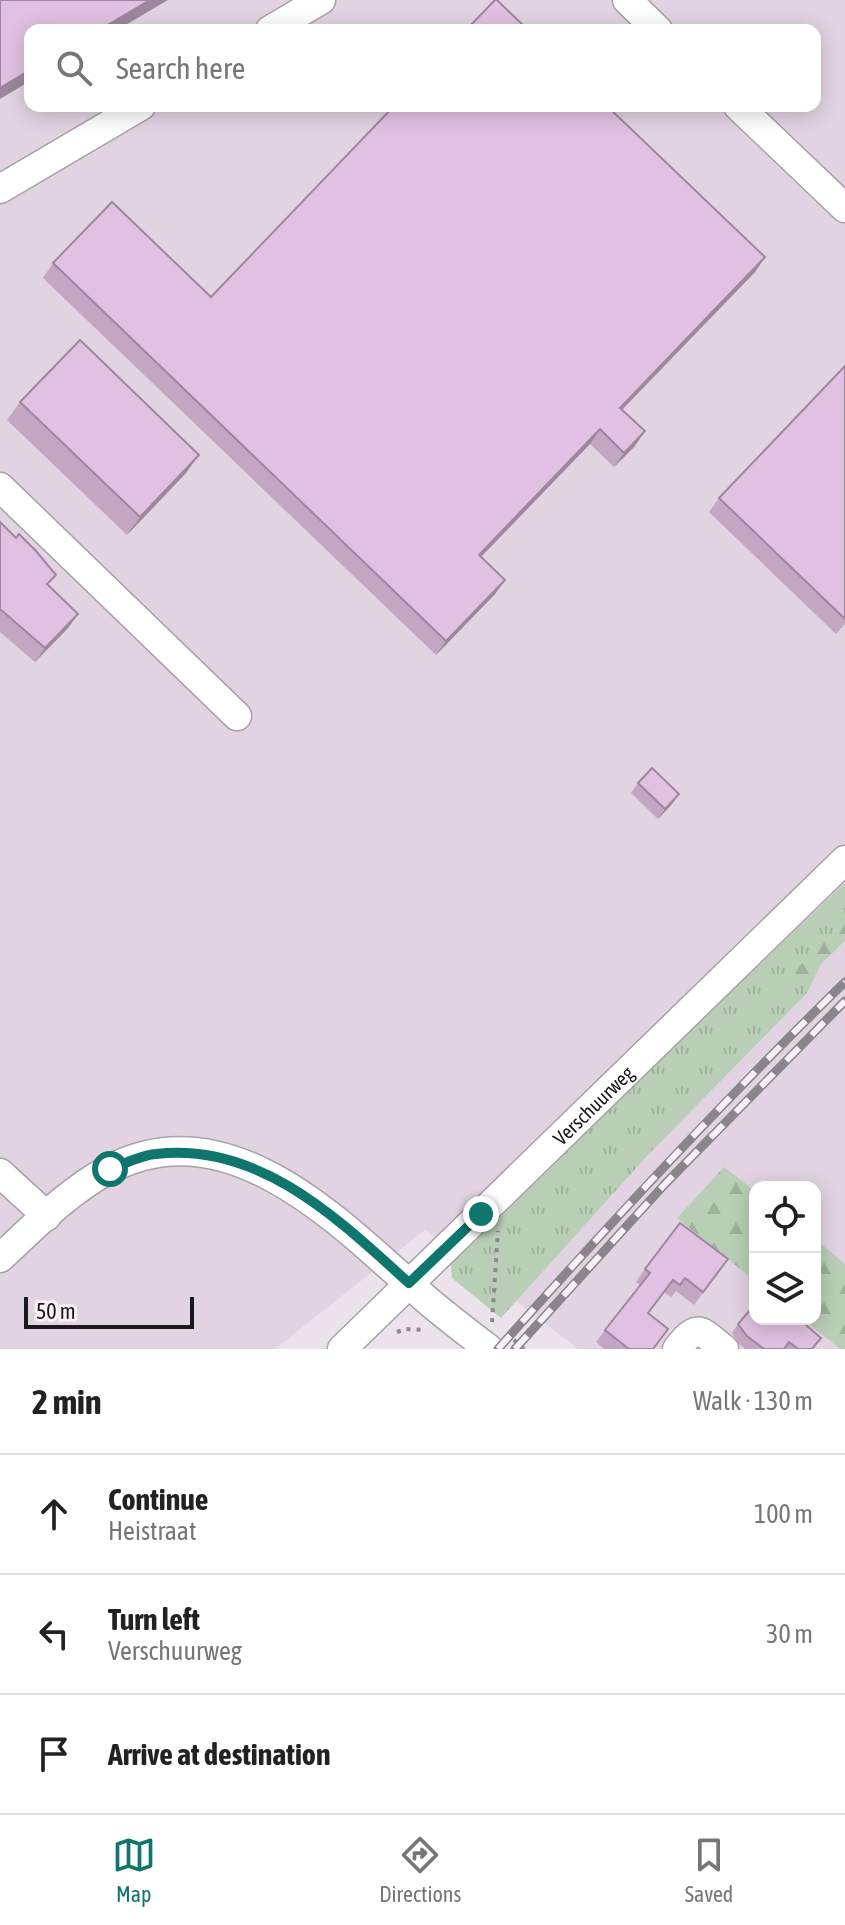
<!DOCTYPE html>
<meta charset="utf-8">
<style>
body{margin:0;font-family:"Asap Condensed",sans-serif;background:#f2f2f2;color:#222}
.controls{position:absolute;right:24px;bottom:24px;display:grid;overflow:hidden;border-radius:16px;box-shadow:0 4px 20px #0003}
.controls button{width:72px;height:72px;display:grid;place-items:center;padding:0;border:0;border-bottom:2px solid #e0e0e0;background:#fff;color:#222;font:40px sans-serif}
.scale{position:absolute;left:24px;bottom:20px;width:170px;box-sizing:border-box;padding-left:8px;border:4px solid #1b181c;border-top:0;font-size:22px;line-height:28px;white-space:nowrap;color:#1b181c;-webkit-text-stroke:6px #f8eff9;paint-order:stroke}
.stop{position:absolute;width:24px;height:24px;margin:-18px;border:6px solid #0f766e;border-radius:50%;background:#fff}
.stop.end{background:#0f766e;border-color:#fff;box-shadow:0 2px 8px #0008}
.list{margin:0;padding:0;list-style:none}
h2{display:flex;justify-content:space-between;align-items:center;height:104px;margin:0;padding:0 32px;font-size:34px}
h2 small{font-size:26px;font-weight:400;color:#767676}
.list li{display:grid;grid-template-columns:52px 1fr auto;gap:24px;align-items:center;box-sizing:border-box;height:120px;padding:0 32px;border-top:2px solid #e0e0e0}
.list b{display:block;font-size:30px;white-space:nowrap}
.list p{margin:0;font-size:26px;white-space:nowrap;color:#767676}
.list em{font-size:26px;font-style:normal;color:#767676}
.icon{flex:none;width:44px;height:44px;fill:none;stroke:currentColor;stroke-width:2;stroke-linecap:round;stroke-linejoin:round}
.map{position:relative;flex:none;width:845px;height:1349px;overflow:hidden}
.search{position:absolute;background:#fff;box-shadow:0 4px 20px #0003;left:24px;right:24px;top:24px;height:88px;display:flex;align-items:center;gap:20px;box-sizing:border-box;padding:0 28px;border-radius:16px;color:#767676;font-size:30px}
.sheet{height:464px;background:#fff}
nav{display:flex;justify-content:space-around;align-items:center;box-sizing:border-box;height:112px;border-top:2px solid #e0e0e0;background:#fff;font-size:22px;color:#767676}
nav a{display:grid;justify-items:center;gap:4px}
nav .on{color:#0f766e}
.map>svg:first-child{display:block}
.built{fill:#e2d3e2;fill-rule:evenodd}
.grass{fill:url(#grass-tufts)}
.forest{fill:url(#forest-firs)}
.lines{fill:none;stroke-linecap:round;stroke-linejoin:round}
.minor-casing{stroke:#a9a1aa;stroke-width:31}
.path{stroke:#8d878e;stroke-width:4;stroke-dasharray:4 6;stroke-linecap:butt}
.minor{stroke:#fff;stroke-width:28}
.rail-casing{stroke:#8a848b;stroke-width:9}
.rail{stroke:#f8eff9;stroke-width:6;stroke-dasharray:18;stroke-linecap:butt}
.wall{fill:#c2a6c2}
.shaded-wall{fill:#9e879e}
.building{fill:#e1c1e2;stroke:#9e879e;stroke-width:2}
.route{stroke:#0f766e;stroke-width:10}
.labels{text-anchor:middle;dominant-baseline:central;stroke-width:8;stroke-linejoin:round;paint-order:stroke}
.street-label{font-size:20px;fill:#1b181c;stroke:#f8eff9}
</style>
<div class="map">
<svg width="845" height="1349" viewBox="0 0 845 1349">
<defs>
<pattern id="grass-tufts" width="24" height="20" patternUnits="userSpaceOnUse" patternTransform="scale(2)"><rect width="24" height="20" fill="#b8cfb5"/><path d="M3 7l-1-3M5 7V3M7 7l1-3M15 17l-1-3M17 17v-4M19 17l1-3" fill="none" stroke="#9eb19b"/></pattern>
<pattern id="forest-firs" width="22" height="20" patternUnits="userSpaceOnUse" patternTransform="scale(2)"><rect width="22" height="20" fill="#b8cfb5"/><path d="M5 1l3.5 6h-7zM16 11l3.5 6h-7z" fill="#9eb19b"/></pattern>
</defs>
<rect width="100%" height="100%" fill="#ebe2eb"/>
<path class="built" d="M 0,0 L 845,0 L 845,1349 L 578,1349 L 425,1230 L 275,1349 L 0,1349 ZM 30,30 L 815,30 L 815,106 L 30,106 ZM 755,1187 L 815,1187 L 815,1319 L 755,1319 Z"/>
<path class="grass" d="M 845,883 L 845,921 L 795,971 L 807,993 L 647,1156 L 501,1318 L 452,1278 L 451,1264 L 462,1249 Z"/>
<g class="forest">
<path d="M 845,921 L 845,941 L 821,964 L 807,993 L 794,971 Z"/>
<path d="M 724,1167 L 755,1191 L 755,1281 L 677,1218 Z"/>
<path d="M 815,1239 L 845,1264 L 845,1349 L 840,1349 L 803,1319 L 815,1319 Z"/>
</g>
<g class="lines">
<g class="minor-casing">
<g id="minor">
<path d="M 627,0 L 658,30"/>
<path d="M 270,30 L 321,0"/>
<path d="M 738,106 L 845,208"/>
<path d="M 0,189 L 141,106"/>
<path d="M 0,487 L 237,716"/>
<path d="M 0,1173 L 47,1216"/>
<path d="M 0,1258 C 34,1227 67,1192 108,1170 C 230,1104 344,1227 427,1300 C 447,1317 468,1333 489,1349"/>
<path id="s1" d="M 342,1349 L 845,860"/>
<path d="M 677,1349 C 698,1322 700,1330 724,1349"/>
</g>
</g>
<g class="path">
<path d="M 492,1322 L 498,1231"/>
<path d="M 397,1332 L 406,1329 L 423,1330"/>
<path d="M 514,1340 L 524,1349"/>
</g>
<use href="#minor" class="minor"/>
<g class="rail-casing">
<g id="rail">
<path d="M 498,1349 C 610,1223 724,1100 845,982"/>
<path d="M 515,1349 L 664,1185 L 845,1001"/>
</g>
</g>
<use href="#rail" class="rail"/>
</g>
<g class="wall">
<path d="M 765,257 L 755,272 L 622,410 L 635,446 L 614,467 L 590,444 L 481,557 L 505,580 L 495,594 L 436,655 L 43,278 L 53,263 L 211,297 Z"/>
<path d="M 845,366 L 845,624 L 836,634 L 709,512 L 719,498 Z"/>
<path d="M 20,402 L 186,473 L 127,535 L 7,420 Z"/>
<path d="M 0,522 L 49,585 L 78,614 L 68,628 L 35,662 L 0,632 Z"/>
<path d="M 638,783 L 672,804 L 658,819 L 631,793 Z"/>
<path d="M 645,1269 L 719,1272 L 694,1305 L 676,1291 L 671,1297 L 664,1292 L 648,1313 L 654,1349 L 604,1349 L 596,1342 L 640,1285 L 636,1282 Z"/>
<path d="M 752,1313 L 806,1325 L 813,1349 L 745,1349 L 740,1345 L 732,1333 L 738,1324 Z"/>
</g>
<g class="shaded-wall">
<path d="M 150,0 L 168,0 L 117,30 L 99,30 Z"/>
<path d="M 30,70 L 30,81 L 0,99 L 0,88 Z"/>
<path d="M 765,257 L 755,272 L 610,422 L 620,408 Z"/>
<path d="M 600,429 L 590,444 L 469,569 L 479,555 Z"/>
<path d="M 645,431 L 635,446 L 614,467 L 624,453 Z"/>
<path d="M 199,455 L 186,473 L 127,535 L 140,517 Z"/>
<path d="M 505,580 L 495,594 L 436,655 L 446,641 Z"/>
<path d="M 78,614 L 68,628 L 35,662 L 45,648 Z"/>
<path d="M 679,794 L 672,804 L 658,819 L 665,809 Z"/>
</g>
<g class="building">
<path d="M 0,0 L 150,0 L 99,30 L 30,30 L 30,70 L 0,88 Z"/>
<path d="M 495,0 L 497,0 L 528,30 L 466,30 Z"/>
<path d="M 394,106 L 607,106 L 765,257 L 620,408 L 645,431 L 624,453 L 600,429 L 479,555 L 505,580 L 446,641 L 53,263 L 112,202 L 211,297 Z"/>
<path d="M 80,340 L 199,455 L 140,517 L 20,402 Z"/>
<path d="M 845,366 L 845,619 L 719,498 Z"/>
<path d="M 0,522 L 16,538 L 19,534 L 36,551 L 56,575 L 47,584 L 78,614 L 45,648 L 0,609 Z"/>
<path d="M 652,768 L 679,794 L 665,809 L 638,783 Z"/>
<path d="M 680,1223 L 728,1259 L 703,1292 L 685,1278 L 680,1285 L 673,1280 L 648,1313 L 668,1329 L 653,1349 L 629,1349 L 605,1330 L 650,1273 L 645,1269 Z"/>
<path d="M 755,1310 L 755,1319 L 803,1319 L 808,1323 L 806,1325 L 821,1338 L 812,1349 L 798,1349 L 789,1342 L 784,1349 L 764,1349 L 747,1336 L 738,1324 L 749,1311 L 752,1313 Z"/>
</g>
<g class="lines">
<path class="route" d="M 110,1169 C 124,1164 141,1155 156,1154 C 260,1142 338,1219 409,1283 L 481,1214"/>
</g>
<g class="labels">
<g class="street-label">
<text stroke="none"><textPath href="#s1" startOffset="350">Verschuurweg</textPath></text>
</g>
</g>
</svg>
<div class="controls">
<button><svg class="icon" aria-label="locate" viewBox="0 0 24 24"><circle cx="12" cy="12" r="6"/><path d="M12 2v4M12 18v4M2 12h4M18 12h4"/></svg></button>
<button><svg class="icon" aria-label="layers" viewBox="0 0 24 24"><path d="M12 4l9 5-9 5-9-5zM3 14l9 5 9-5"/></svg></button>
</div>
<div class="scale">50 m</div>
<div class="stop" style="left:110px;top:1169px"></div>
<div class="stop end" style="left:481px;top:1214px"></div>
<div class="search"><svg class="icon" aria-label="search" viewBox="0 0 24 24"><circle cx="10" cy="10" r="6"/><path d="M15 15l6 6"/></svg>Search here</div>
</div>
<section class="sheet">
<h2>2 min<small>Walk · 130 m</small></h2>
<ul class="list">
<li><svg class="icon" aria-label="ahead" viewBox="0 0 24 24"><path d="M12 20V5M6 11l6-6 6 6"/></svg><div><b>Continue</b><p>Heistraat</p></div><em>100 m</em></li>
<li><svg class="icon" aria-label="left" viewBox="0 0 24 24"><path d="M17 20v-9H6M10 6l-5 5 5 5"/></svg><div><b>Turn left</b><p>Verschuurweg</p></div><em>30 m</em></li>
<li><svg class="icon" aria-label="arrive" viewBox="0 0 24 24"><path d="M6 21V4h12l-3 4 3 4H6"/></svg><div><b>Arrive at destination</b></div></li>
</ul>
</section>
<nav>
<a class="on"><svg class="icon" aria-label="map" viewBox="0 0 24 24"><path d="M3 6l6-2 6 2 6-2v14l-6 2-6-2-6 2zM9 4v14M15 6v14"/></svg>Map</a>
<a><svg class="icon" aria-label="directions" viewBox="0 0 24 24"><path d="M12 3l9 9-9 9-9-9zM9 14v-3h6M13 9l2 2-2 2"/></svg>Directions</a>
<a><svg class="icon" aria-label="saved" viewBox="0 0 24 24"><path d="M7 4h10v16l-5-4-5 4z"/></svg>Saved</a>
</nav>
